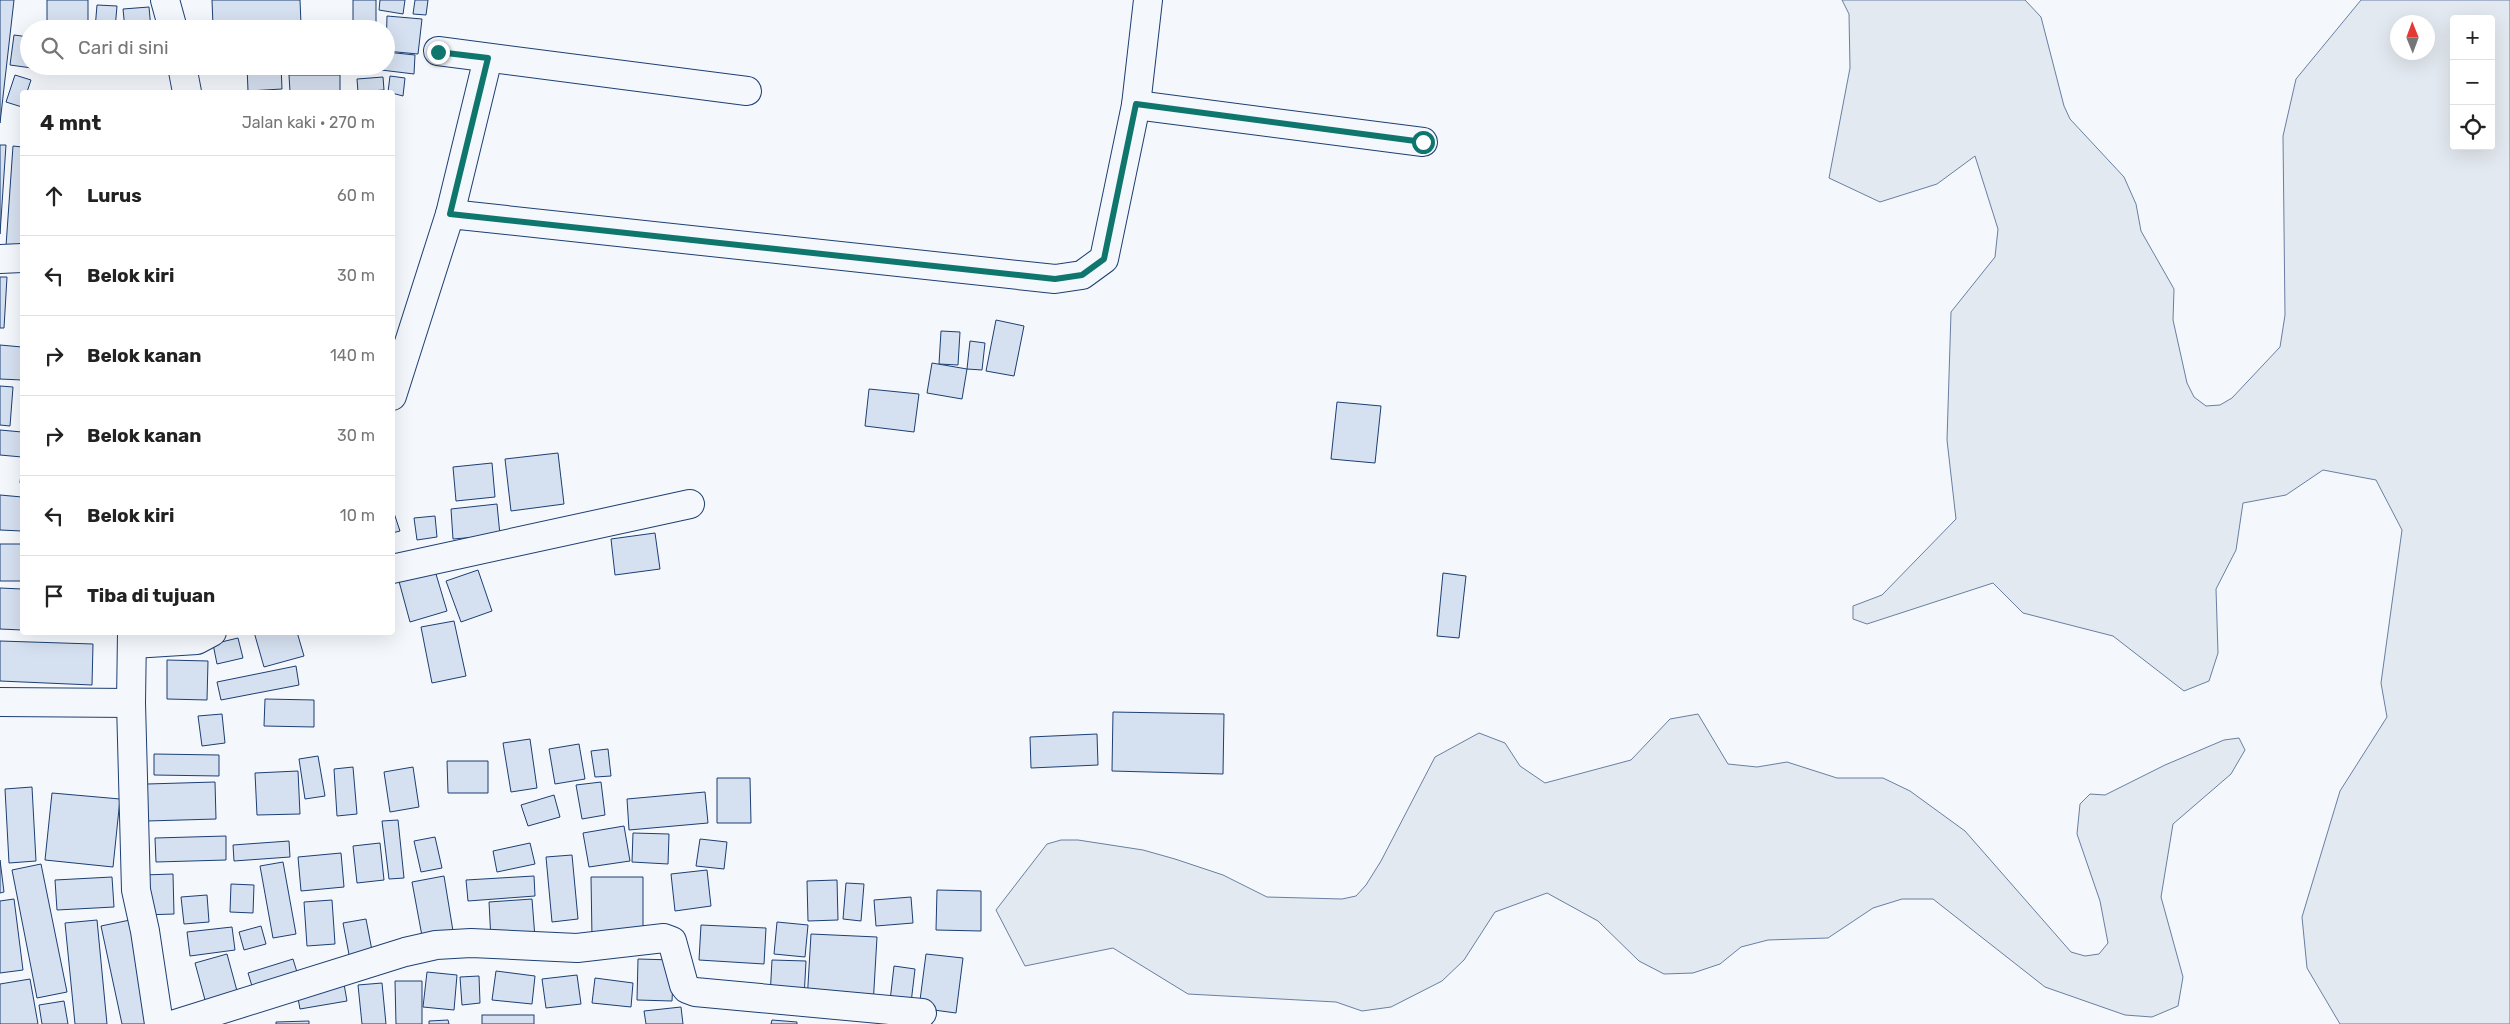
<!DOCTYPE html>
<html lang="id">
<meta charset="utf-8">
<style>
body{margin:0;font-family:Rubik,sans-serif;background:#f6f6f6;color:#222}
.controls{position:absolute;right:15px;top:15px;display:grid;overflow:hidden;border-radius:5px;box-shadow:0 5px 20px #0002}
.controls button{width:45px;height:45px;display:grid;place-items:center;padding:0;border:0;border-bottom:1px solid #e0e0e0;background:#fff;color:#222;font:25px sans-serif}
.compass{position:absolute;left:2390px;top:15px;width:45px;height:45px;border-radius:50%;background:#fff;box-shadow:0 5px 20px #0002;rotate:359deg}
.stop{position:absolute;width:15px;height:15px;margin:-11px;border:4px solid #0f766e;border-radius:50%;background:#fff}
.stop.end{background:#0f766e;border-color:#fff;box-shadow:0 1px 5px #0008}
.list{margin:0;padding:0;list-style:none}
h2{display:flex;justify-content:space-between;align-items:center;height:65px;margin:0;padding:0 20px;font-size:21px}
h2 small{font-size:16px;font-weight:400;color:#767676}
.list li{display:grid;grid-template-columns:32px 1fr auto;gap:15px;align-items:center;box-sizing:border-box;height:80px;padding:0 20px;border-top:1px solid #e0e0e0}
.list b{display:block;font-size:19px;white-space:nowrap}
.list em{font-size:16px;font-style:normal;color:#767676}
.icon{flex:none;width:28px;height:28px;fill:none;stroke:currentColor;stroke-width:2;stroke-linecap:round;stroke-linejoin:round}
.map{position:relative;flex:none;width:2510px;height:1024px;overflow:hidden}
.search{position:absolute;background:#fff;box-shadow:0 5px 20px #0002;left:20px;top:20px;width:375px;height:55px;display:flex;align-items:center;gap:12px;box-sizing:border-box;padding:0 18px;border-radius:28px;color:#767676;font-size:19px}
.panel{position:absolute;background:#fff;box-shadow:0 5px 20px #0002;left:20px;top:90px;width:375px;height:545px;border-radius:5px}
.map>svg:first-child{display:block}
.green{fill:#e3e9f0;stroke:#687fa3;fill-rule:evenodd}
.building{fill:#d5e0f0;stroke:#1d3f73}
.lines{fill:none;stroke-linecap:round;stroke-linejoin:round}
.minor-casing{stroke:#1d3f73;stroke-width:30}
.minor{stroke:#f4f7fb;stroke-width:28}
.route{stroke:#0f766e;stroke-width:6}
</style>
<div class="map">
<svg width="2510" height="1024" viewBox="0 0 2510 1024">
<rect width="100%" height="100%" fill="#f4f7fb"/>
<g class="green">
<path d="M 1842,0 L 2025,0 L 2041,17 L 2064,106 L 2070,119 L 2124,177 L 2136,204 L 2141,231 L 2174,289 L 2173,320 L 2187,383 L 2194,397 L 2206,406 L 2220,405 L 2232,398 L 2280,347 L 2285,315 L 2283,136 L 2296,79 L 2361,0 L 2510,0 L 2510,1024 L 2340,1024 L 2307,968 L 2302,917 L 2340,791 L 2387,717 L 2381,683 L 2402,530 L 2376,480 L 2323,470 L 2286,495 L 2243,503 L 2236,550 L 2216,589 L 2218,653 L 2209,681 L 2184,691 L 2113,636 L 2023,613 L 1993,583 L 1867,624 L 1853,619 L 1853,606 L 1882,595 L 1956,519 L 1947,440 L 1951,312 L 1995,257 L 1998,229 L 1975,156 L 1937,184 L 1880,202 L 1829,178 L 1850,68 L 1849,14 ZM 2454,19 L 2491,19 L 2491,146 L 2454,146 ZM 2398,22 L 2428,22 L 2428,52 L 2398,52 Z"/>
<path d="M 1698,714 L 1728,764 L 1757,767 L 1787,762 L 1837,778 L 1883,778 L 1910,791 L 1965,831 L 2071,952 L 2085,956 L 2099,954 L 2108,943 L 2100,901 L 2077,834 L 2080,804 L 2090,794 L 2105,795 L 2165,765 L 2224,740 L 2239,738 L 2245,750 L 2231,774 L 2173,824 L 2161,897 L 2183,977 L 2178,1006 L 2152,1017 L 2125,1015 L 2045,987 L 1933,899 L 1902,899 L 1873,908 L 1828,938 L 1768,940 L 1741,947 L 1720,964 L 1693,973 L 1664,974 L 1639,961 L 1598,921 L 1547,893 L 1495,912 L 1464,960 L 1442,981 L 1391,1007 L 1362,1011 L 1336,1002 L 1188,994 L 1113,948 L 1025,966 L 996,910 L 1047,844 L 1061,840 L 1078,840 L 1143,850 L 1175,859 L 1223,875 L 1267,897 L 1342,899 L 1356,896 L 1366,885 L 1381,861 L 1435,757 L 1479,733 L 1505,743 L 1520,766 L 1545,783 L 1631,760 L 1670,719 Z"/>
</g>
<g class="building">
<path d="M 0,0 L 14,0 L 0,123 Z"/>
<rect x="47" y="0" width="41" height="29"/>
<path d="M 212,0 L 300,0 L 301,24 L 213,26 Z"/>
<path d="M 353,0 L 376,0 L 376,28 L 353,27 Z"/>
<path d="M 380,0 L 405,0 L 403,14 L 379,10 Z"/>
<path d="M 415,0 L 428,0 L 426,15 L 413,14 Z"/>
<path d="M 97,5 L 117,6 L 115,29 L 95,29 Z"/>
<path d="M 149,7 L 151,29 L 125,29 L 123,9 Z"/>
<path d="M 387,16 L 422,19 L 418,54 L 386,51 Z"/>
<path d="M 14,35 L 29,37 L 29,66 L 39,66 L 39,69 L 10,65 Z"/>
<path d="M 386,52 L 415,55 L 414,74 L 373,69 L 374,66 L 386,66 Z"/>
<path d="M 247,66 L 281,66 L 282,89 L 248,91 Z"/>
<path d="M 342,66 L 370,66 L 370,68 L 342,69 Z"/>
<path d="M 15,75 L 31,80 L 27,92 L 22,92 L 22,107 L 6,102 Z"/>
<path d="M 289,75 L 340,75 L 340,92 L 290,92 Z"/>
<path d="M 390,76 L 405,78 L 403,96 L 388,92 Z"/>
<path d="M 383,77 L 384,90 L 358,92 L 357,79 Z"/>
<path d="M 0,145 L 6,145 L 0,234 Z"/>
<path d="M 13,146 L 22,147 L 22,247 L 6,246 Z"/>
<path d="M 0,277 L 7,277 L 4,328 L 0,328 Z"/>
<path d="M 996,320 L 1024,326 L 1014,376 L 986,371 Z"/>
<path d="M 941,331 L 960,332 L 958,365 L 939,364 Z"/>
<path d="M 970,341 L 985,343 L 982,370 L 967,369 Z"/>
<path d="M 0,345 L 22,347 L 22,380 L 0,379 Z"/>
<path d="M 932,363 L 967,369 L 962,399 L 927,393 Z"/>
<path d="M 0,386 L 13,387 L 10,426 L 0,425 Z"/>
<path d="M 869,389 L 919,394 L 914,432 L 865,426 Z"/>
<path d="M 1337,402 L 1381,406 L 1375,463 L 1331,459 Z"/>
<path d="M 0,430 L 22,432 L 22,457 L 0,455 Z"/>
<path d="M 558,453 L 564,504 L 511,511 L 505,459 Z"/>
<path d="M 22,463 L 22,483 L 20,483 Z"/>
<path d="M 492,463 L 495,497 L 456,501 L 453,467 Z"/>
<path d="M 0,495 L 22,497 L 22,531 L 0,530 Z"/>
<path d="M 497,504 L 500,535 L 453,539 L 451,509 Z"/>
<path d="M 392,507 L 400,531 L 392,533 Z"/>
<path d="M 435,516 L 437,537 L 417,540 L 414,518 Z"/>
<path d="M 655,533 L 660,569 L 615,575 L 611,539 Z"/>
<rect x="0" y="544" width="22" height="37"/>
<path d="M 433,564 L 447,611 L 410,622 L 397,574 Z"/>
<path d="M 478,570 L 492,611 L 461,622 L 446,581 Z"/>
<path d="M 1443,573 L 1466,576 L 1459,638 L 1437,636 Z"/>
<path d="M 0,588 L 22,589 L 22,630 L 0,629 Z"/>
<path d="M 454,621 L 466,676 L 432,683 L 421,627 Z"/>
<path d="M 254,632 L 297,632 L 304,656 L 264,667 Z"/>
<path d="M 238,638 L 243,658 L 217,664 L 213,644 Z"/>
<path d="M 0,641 L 93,644 L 92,685 L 0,681 Z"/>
<path d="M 167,660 L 208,661 L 207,700 L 167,699 Z"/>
<path d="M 296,666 L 299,685 L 221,700 L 217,682 Z"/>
<path d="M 265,699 L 314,700 L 314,727 L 264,726 Z"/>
<path d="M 1113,712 L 1224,714 L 1223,774 L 1112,771 Z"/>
<path d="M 222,714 L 225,743 L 202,746 L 198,716 Z"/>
<path d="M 1097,734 L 1098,765 L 1031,768 L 1030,737 Z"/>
<path d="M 530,739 L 537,788 L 511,792 L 503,743 Z"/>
<path d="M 579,744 L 585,779 L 555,784 L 549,749 Z"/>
<path d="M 608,749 L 611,776 L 595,777 L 591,751 Z"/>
<path d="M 154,754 L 219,755 L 219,776 L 154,775 Z"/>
<path d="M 318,756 L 325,796 L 305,799 L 299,759 Z"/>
<path d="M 447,761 L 488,761 L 488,793 L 448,793 Z"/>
<path d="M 353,767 L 357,814 L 337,816 L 334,769 Z"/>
<path d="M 413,767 L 419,807 L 390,812 L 384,772 Z"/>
<path d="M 298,771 L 300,814 L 257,815 L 255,773 Z"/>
<path d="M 717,778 L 750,778 L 751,823 L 717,823 Z"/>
<path d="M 215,782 L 216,819 L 147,821 L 147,784 Z"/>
<path d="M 601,782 L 605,815 L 582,819 L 576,785 Z"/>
<path d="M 32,787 L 36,861 L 9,863 L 5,789 Z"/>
<path d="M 705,792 L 708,823 L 629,830 L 627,799 Z"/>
<path d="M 52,793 L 120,799 L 113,867 L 45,860 Z"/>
<path d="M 554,795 L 560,817 L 528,826 L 521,805 Z"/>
<path d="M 398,820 L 404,878 L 389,879 L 382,821 Z"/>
<path d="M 624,826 L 630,861 L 589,867 L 583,833 Z"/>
<path d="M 633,833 L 669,834 L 668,864 L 632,862 Z"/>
<path d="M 226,836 L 226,860 L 156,862 L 155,838 Z"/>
<path d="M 435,837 L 442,868 L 421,872 L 414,841 Z"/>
<path d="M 700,839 L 727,842 L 724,869 L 696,866 Z"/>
<path d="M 289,841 L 290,857 L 234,861 L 233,845 Z"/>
<path d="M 380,843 L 384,880 L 357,883 L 353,846 Z"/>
<path d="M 530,843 L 535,864 L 497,872 L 493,851 Z"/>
<path d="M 341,853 L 344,887 L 301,891 L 298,857 Z"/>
<path d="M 572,855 L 578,919 L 552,922 L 546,857 Z"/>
<path d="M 0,860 L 4,892 L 0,893 Z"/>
<path d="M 283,862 L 296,934 L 273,938 L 260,866 Z"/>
<path d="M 41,864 L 67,992 L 37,998 L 12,870 Z"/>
<path d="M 707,870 L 711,906 L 675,911 L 671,874 Z"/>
<path d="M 173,874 L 174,914 L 143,915 L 143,875 Z"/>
<path d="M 444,876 L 453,931 L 422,936 L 412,882 Z"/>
<path d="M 534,876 L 535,896 L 468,901 L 466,880 Z"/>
<path d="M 112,877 L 114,907 L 57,910 L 55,880 Z"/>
<path d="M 591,877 L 643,877 L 643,937 L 592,938 Z"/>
<path d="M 837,880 L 838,920 L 808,921 L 807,881 Z"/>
<path d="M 846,883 L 864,884 L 861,921 L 843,919 Z"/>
<path d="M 231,884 L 254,885 L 253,913 L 230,912 Z"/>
<path d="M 937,890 L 981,891 L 981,931 L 936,930 Z"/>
<path d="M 207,895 L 209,922 L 184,924 L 181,897 Z"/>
<path d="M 911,897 L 913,923 L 876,926 L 874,900 Z"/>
<path d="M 14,899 L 23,970 L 0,973 L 0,901 Z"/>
<path d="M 532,899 L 535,938 L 491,940 L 489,902 Z"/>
<path d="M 332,900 L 335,944 L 307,946 L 304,902 Z"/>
<path d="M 366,919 L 374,961 L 351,965 L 343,923 Z"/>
<path d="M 97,920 L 107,1024 L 75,1024 L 65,923 Z"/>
<path d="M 130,920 L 153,1024 L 122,1024 L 101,926 Z"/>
<path d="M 777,922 L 808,925 L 805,957 L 774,954 Z"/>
<path d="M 701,925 L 766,928 L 764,964 L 699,960 Z"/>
<path d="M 261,926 L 266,944 L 244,950 L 239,932 Z"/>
<path d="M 232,927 L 235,950 L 190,956 L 187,932 Z"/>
<path d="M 811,934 L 877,937 L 873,1006 L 807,1002 Z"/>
<path d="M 227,954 L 240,1002 L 208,1011 L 195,963 Z"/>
<path d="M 926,954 L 963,958 L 956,1013 L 919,1008 Z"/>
<path d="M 293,959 L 300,982 L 255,996 L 248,973 Z"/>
<path d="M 638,959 L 674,960 L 672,1001 L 637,1000 Z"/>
<path d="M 772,960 L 806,961 L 804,998 L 770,997 Z"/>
<path d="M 894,966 L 915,969 L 911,1003 L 890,1001 Z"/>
<path d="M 496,971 L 535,976 L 532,1004 L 492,1000 Z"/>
<path d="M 427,972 L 457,975 L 454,1010 L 423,1007 Z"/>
<path d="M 577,975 L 581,1004 L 546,1008 L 542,979 Z"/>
<path d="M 479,976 L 480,1003 L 462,1005 L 460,977 Z"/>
<path d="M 595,978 L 633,983 L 631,1007 L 592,1003 Z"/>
<path d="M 30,979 L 38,1024 L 0,1024 L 0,984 Z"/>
<path d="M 395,981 L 422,981 L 422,1024 L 396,1024 Z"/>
<path d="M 382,983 L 386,1024 L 362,1024 L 358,985 Z"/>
<path d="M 344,984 L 347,1001 L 300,1009 L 297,993 Z"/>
<path d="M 64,1001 L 68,1024 L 42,1024 L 39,1005 Z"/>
<path d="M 681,1007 L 683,1024 L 646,1024 L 644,1011 Z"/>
<rect x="482" y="1015" width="52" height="9"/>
<path d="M 448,1020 L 449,1024 L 429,1024 L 429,1021 Z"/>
<path d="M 772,1020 L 797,1022 L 797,1024 L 771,1024 Z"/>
<path d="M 309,1021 L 309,1024 L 276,1024 L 276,1022 Z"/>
</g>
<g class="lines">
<g class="minor-casing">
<g id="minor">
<path d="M 165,0 L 173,29"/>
<path d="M 438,51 L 747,91"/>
<path d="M 182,66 L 187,92"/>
<path d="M 1136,105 L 1423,142"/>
<path d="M 450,214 L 488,58"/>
<path d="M 0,259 L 22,258"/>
<path d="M 392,396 L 450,214 L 1055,279 L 1082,275 L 1104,259 L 1136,105 L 1148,0"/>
<path d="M 392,569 L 690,504"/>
<path d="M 132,632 L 131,703 L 136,890 L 145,931 L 159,1024"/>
<path d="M 133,644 L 197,640 L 212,632"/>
<path d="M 0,702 L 131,703"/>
<path d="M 175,1024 L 405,952 L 436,945 L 471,943 L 577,948 L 664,938 L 672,941 L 684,985 L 687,989 L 695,992 L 922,1013"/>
</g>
</g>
<use href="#minor" class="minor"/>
</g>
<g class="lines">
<path class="route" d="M 438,52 L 488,58 L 450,214 L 1055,279 L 1082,275 L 1104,259 L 1136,104 L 1423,142"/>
</g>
</svg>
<div class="controls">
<button>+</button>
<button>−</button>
<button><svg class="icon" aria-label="locate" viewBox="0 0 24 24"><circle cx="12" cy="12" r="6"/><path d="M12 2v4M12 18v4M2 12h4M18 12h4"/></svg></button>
</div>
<svg class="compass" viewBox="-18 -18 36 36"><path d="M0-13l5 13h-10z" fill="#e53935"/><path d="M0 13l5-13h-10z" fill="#767676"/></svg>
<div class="stop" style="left:1423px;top:142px"></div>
<div class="stop end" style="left:438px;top:52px"></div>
<div class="search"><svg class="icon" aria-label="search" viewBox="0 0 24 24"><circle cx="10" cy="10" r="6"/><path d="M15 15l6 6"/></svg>Cari di sini</div>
<section class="panel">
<h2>4 mnt<small>Jalan kaki · 270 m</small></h2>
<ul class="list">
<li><svg class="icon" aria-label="ahead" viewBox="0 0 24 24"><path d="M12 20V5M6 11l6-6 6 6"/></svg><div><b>Lurus</b></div><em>60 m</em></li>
<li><svg class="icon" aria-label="left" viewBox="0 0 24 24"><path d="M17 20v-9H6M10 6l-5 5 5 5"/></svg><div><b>Belok kiri</b></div><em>30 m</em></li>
<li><svg class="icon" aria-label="right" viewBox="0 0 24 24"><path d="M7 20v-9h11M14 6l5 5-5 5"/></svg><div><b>Belok kanan</b></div><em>140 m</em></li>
<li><svg class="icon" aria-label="right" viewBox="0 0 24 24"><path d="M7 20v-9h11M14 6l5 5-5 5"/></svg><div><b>Belok kanan</b></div><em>30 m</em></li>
<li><svg class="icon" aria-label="left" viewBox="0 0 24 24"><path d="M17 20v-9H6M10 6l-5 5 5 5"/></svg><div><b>Belok kiri</b></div><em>10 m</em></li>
<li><svg class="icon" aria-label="arrive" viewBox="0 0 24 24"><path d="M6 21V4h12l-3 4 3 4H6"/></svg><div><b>Tiba di tujuan</b></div></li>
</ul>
</section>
</div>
